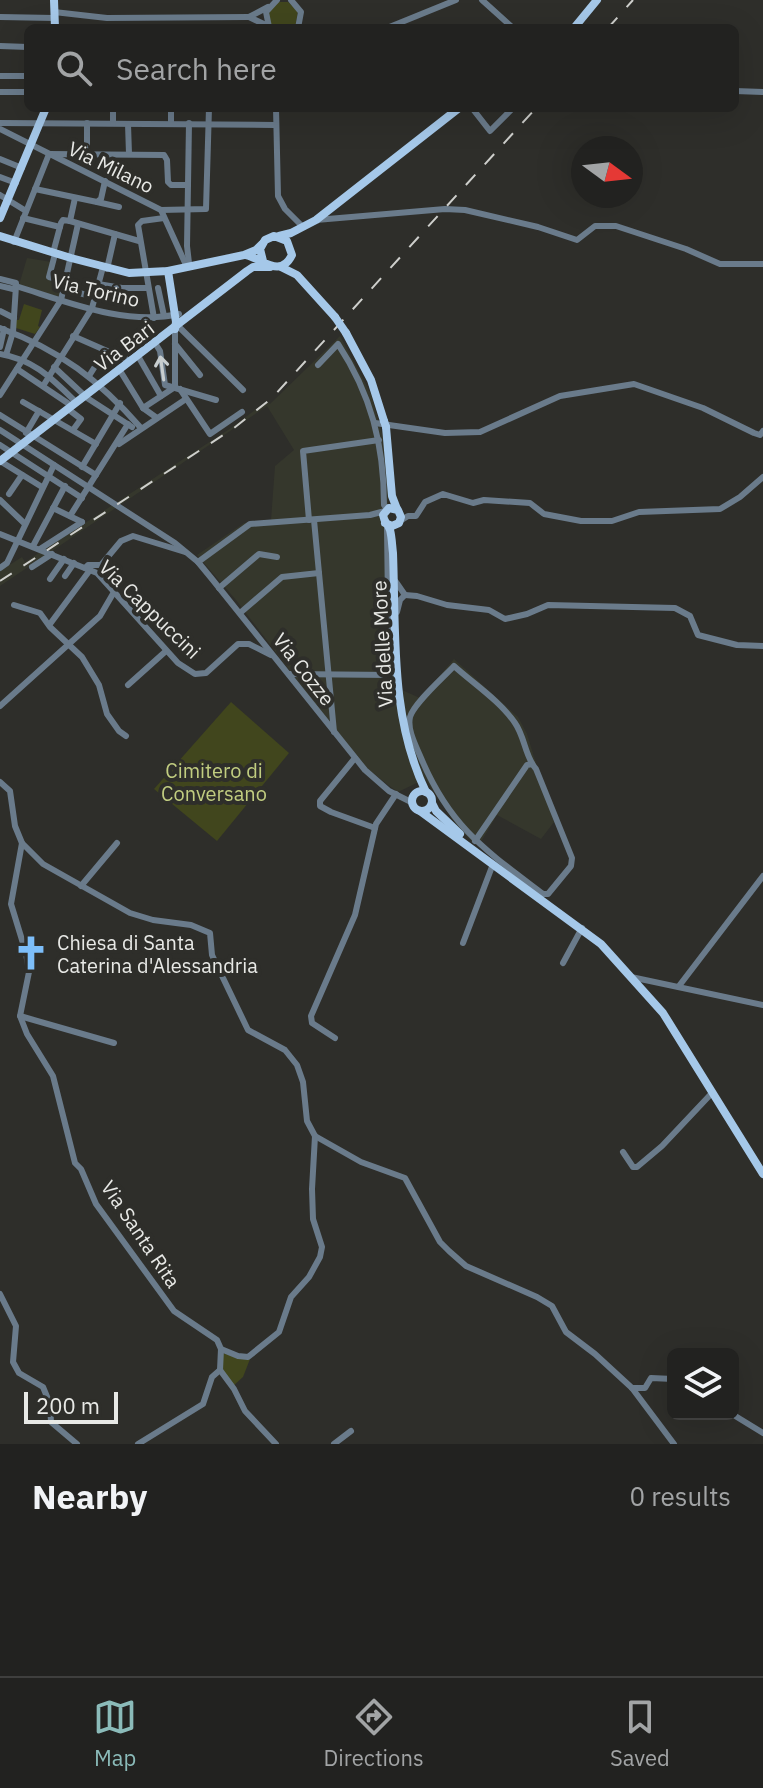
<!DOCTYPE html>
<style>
body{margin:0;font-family:"IBM Plex Sans",sans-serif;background:#2a2a29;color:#f1f3f6}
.controls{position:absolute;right:24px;bottom:24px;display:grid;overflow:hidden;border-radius:12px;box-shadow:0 8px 32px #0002}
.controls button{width:72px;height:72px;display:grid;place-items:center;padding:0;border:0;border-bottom:2px solid #3f3f3e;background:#222220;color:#f1f3f6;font:40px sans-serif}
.compass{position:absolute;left:571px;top:136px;width:72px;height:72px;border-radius:50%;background:#222220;box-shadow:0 8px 32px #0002;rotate:105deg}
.scale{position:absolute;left:24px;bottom:20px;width:94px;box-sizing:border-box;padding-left:8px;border:4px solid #e8e9e6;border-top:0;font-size:22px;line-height:28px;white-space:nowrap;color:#e8e9e6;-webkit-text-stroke:6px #2e2e2a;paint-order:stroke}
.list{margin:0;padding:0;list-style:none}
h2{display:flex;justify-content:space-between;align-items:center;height:104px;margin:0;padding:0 32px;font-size:34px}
h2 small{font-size:26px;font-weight:400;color:#a2a4a5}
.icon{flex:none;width:44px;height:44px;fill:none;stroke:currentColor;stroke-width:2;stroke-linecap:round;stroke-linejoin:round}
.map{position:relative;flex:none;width:763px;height:1444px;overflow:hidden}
.search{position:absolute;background:#222220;box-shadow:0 8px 32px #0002;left:24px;right:24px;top:24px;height:88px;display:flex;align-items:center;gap:20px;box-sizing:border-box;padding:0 28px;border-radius:12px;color:#a2a4a5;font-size:30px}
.sheet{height:232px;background:#222220}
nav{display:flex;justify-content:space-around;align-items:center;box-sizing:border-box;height:112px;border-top:2px solid #3f3f3e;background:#222220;font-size:22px;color:#a2a4a5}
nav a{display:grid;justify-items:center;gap:4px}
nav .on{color:#8bbbb9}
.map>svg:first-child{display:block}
.built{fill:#35372c}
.green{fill:#41461d}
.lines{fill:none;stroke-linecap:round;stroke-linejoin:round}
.minor{stroke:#6a7b8b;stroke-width:6}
.major{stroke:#a5c8e9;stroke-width:8}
.rail{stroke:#cecfcc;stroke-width:2;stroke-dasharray:14 14;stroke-linecap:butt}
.major-bridge{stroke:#a5c8e9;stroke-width:8}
.oneway{stroke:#c8cecf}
.labels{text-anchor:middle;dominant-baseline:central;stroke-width:8;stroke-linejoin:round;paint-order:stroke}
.street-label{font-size:20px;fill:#e8e9e6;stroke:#2e2e2a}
.park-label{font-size:20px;fill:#c1cd80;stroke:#2e2e2a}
.poi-label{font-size:20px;fill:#e8e9e6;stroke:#2e2e2a;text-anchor:start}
</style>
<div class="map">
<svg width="763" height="1444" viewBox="0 0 763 1444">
<rect width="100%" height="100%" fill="#2e2e2a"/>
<g class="built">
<path d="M 27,258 L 52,262 L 47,278 L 63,283 L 59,297 L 19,285 Z"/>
<path d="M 340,336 L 371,394 L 382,433 L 387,461 L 390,559 L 402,690 L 420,698 L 454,659 L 518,717 L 527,734 L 554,822 L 541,839 L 497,815 L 482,840 L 475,845 L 457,826 L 425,779 L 398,792 L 388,785 L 368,769 L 329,722 L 236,600 L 197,555 L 244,523 L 271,520 L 275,466 L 294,450 L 267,406 L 0,586 L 0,571 L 22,557 L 25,562 L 231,428 L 267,401 L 270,404 Z"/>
</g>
<g class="green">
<path d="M 277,2 L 288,2 L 298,11 L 295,28 L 273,28 L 268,20 L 270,10 Z"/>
<path d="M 24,304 L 42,310 L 38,326 L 40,327 L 35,334 L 16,328 L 16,320 L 19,320 Z"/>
<path d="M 231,702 L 289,753 L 217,841 L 154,789 Z"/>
<path d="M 222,1353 L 250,1359 L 243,1377 L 233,1386 L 223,1372 Z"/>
</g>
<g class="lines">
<g class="minor">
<path d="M 291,0 L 301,12 L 298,28"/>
<path d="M 482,0 L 513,28"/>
<path d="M 54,12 L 107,18 L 249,17"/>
<path d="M 0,17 L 54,18"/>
<path d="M 268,26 L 249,17 L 268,7"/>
<path d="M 269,27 L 266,12 L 277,0"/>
<path d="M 387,28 L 456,0"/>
<path d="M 0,46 L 28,47"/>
<path d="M 0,76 L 28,76"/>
<path d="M 735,91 L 763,92"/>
<path d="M 0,92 L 28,92"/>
<path d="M 171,108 L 171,124"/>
<path d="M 276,108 L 278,196 L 285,209 L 303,227"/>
<path d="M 472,108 L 490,131 L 513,108"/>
<path d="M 0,123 L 275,125"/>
<path d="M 87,123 L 87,155"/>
<path d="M 113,123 L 113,108 L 129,108"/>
<path d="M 189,123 L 187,246 L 189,263"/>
<path d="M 128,124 L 129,154"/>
<path d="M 0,129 L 161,210 L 186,265 L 189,267"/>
<path d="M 0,159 L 22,168"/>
<path d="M 0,177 L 16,183"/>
<path d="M 35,189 L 97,202 L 101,199 L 105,181"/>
<path d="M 0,195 L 26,211"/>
<path d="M 97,202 L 119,207"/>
<path d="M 161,210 L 206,209 L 209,108"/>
<path d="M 23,218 L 60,227"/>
<path d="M 316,220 L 445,209 L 465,210 L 538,227 L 577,240 L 595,226 L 616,226 L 686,249 L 720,264 L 763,264"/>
<path d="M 70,221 L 139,241"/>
<path d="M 70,221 L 75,198"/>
<path d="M 14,242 L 49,154 L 164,155 L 167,160 L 168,182 L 171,185 L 188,185"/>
<path d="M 53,253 L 61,223 L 63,220 L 70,221"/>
<path d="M 55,254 L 49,277 L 65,281"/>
<path d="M 107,269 L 115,234"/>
<path d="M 0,279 L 16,283 L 16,286 C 68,302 125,326 179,314"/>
<path d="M 98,284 L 122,288 L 148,288"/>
<path d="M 0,286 L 13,289 L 16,286"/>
<path d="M 158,288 L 164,316"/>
<path d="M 63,289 L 95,297"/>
<path d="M 0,311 L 14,318"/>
<path d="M 154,318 L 138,225 L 142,221 L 164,218"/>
<path d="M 176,324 L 243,390"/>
<path d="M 0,328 C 60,350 99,380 141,428"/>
<path d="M 175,329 L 175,387"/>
<path d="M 73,336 L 130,361"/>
<path d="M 155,343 L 160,351 L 165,385 L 216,400"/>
<path d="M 175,344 L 200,375"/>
<path d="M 0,347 L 4,329"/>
<path d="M 0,354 C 35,360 52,379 76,402"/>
<path d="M 6,355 L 13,332 L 16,286"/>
<path d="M 138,356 L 161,396"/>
<path d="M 318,365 L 338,344 C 371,394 384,445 384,505 L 387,509"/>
<path d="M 54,367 L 85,396"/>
<path d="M 17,369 L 72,406"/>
<path d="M 119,369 L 143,408 L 157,418"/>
<path d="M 89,376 L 101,357"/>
<path d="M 43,386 L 92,308 L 103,267"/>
<path d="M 180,389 L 210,434 L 242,412"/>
<path d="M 0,395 L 61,300 L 78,224"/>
<path d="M 84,396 L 132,427"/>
<path d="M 23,402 L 96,444"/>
<path d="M 143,408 L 175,387"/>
<path d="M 68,409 L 81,419 L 73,430"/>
<path d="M 0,415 L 96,475"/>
<path d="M 375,423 L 445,433 L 480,432 L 560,396 L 634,384 L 703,408 L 754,433 L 760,435 L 763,431"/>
<path d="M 0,430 L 175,543 L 198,562 L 212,579 L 365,770 L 389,791 L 413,803"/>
<path d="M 26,433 L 39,411"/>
<path d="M 119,444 L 186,399"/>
<path d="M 0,445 L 82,498"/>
<path d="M 0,461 L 42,487"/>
<path d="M 82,467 L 120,403"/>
<path d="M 9,494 L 22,475"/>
<path d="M 0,500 L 24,523"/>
<path d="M 53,508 L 82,522"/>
<path d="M 70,516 L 128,424"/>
<path d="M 309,520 L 303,451 L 379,440"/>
<path d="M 314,520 L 334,732"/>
<path d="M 400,521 L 408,516 L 416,516 L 425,502 L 443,494 L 473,503 L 484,500 L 530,503 L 544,514 L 581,521 L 612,521 L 639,512 L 720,509 L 740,497 L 763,477"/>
<path d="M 387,528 L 389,681"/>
<path d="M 0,534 L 97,573 L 178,663 L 195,674 L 206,673 L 238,644 L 249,644 L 271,655"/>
<path d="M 33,546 L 65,486"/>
<path d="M 40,549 L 82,522"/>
<path d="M 198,562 L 250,524 L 370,515 L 385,511"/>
<path d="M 32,567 L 52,554"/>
<path d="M 0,568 L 7,563 L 54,465"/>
<path d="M 85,568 L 88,565 L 101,565 L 121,541 L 133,536 L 185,552"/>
<path d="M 65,576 L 74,563"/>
<path d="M 50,579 L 64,559"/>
<path d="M 396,582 L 405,595 L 400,600 L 397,612"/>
<path d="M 219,588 L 259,554 L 277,557"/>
<path d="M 405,595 L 417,596 L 447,605 L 489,610 L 505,619 L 527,614 L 548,605 L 675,608 L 690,616 L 698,635 L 737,645 L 763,646"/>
<path d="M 14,605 L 40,613 L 50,627 L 82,657 L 99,685 L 107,714 L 119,731 L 126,736"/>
<path d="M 240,613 L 282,577 L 319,573"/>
<path d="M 50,624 L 90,570"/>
<path d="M 454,666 C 474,684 500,701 515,723 C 525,737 525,757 536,769 L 572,858 L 571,866 L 548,894 L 543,894 C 485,850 450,827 421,758 C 416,746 407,730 410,717 C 414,703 444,677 454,666 Z"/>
<path d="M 289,674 L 390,675"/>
<path d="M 128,685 L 166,651"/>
<path d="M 0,706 L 100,616 L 114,592"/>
<path d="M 355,758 L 320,801 L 320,806 L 331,812 L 375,828"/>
<path d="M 0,782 L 10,791 L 15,826 L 22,843 L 11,904 L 26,953 L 29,972 L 20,1016 L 27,1034 L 53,1076 L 75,1163 L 81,1169 L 96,1204 L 174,1311 L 217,1340 L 221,1349 L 220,1370"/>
<path d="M 475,841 L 527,765 L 532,764"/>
<path d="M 22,843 L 43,864 L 130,913 L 153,920 L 191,925 L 210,933 L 212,955 L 248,1030 L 285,1050 L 297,1065 L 303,1082 L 307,1121 L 315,1136 L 361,1162 L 405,1178 L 440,1242 L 449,1251 L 466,1266 L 537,1297 L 552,1306 L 566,1332 L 595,1354 L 632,1388 L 674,1444"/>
<path d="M 81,886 L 117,843"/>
<path d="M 463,943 L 493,864"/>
<path d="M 563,963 L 582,928"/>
<path d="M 631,977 L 763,1005"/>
<path d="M 679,986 L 763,876"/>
<path d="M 20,1016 L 114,1043"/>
<path d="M 335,1038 L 312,1023 L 311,1016 L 355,915 L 376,824 L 396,794"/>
<path d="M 623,1152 L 633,1167 L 637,1167 L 662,1146 L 711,1094"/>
<path d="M 0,1294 L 16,1326 L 13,1362 L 19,1373 L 43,1387 L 50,1404 L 51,1422 L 77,1444"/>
<path d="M 221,1349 L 238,1356 L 248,1357 L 279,1332 L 291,1297 L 309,1277 L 320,1257 L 322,1247 L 313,1219 L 312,1189 L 315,1136"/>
<path d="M 220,1370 L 234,1389 L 245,1411 L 276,1444"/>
<path d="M 632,1388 L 645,1388 L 651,1378 L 673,1379"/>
<path d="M 732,1414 L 763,1433"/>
<path d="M 138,1444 L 203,1404 L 212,1377 L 220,1370"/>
<path d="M 334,1444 L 351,1431"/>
</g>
<g class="major">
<path d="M 54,0 L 55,28"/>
<path d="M 574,28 L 597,0"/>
<path d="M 0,218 L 46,108"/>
<path d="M 0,236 L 71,258 L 129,273 L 168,271 L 244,255 L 256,250 L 262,244"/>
<path d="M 279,236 L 291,233 L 316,220 L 459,108"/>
<path d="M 246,255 C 263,259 280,279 292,255 L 287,241 L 274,236 L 265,240 L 260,249 L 263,261"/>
<path d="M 281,267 L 297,275 L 335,317"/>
<path d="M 168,271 L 176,322 L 175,329"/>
<path d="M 346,333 L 371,380 L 384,421"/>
<path d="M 386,427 L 392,496 L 397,509"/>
<path d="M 0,461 L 247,271 L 253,267 L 270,267"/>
<path d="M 385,523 L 392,526 L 399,523 L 401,517 L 398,510 L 389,508 L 383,515 C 384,522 388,524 390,530 C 392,537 392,546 393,553 C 396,634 390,718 426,792"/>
<circle cx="422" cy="801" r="10"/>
<path d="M 432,803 L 436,811 L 460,834"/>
<path d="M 420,811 L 601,944 L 663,1013 L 763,1174"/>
</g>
<g class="rail">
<path d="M 608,28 L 633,0"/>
<path d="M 0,581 L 234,428 L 272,398 L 536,108"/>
</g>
<g class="major-bridge">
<path d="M 335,317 L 346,333"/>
<path d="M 384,421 L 386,427"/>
</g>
</g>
<defs><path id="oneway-shaft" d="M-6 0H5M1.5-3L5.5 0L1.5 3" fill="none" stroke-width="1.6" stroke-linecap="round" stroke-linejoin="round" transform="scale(2)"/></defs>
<use class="oneway" href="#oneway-shaft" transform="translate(162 368) rotate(-98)"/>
<defs>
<g id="church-bare" transform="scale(2.76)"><path d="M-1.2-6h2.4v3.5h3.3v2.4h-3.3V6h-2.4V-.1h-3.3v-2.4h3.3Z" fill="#7dbef9" stroke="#2e2e2a" stroke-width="2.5" paint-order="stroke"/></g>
</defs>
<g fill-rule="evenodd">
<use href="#church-bare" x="31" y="953"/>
</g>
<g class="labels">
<g class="street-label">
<text transform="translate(111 167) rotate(26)">Via Milano</text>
<text transform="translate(96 290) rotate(13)">Via Torino</text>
<text transform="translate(124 346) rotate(-37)">Via Bari</text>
<text transform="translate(150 609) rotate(44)">Via Cappuccini</text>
<text transform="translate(382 644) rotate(-93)">Via delle More</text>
<text transform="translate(304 669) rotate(52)">Via Cozze</text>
<text transform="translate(141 1234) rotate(56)">Via Santa Rita</text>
</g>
<g class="park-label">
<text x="214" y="770">Cimitero di<tspan x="214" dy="23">Conversano</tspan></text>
</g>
<g class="poi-label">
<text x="57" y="942">Chiesa di Santa<tspan x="57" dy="23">Caterina d'Alessandria</tspan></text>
</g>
</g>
</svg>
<div class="controls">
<button><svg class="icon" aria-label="layers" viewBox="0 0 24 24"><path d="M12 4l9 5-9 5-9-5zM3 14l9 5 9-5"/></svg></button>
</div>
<svg class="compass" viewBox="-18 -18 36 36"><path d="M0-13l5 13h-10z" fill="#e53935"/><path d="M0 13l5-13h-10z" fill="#a2a4a5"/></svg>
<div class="scale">200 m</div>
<div class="search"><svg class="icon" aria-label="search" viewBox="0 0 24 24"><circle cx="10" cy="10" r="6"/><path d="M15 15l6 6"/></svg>Search here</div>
</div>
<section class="sheet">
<h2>Nearby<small>0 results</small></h2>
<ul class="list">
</ul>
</section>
<nav>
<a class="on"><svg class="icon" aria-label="map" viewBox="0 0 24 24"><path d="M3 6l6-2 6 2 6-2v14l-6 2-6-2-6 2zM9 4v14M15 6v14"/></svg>Map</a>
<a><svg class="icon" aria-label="directions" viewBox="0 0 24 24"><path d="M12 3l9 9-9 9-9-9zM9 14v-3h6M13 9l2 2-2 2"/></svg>Directions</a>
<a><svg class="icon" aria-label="saved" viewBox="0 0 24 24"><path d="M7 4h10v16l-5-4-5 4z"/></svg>Saved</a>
</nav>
